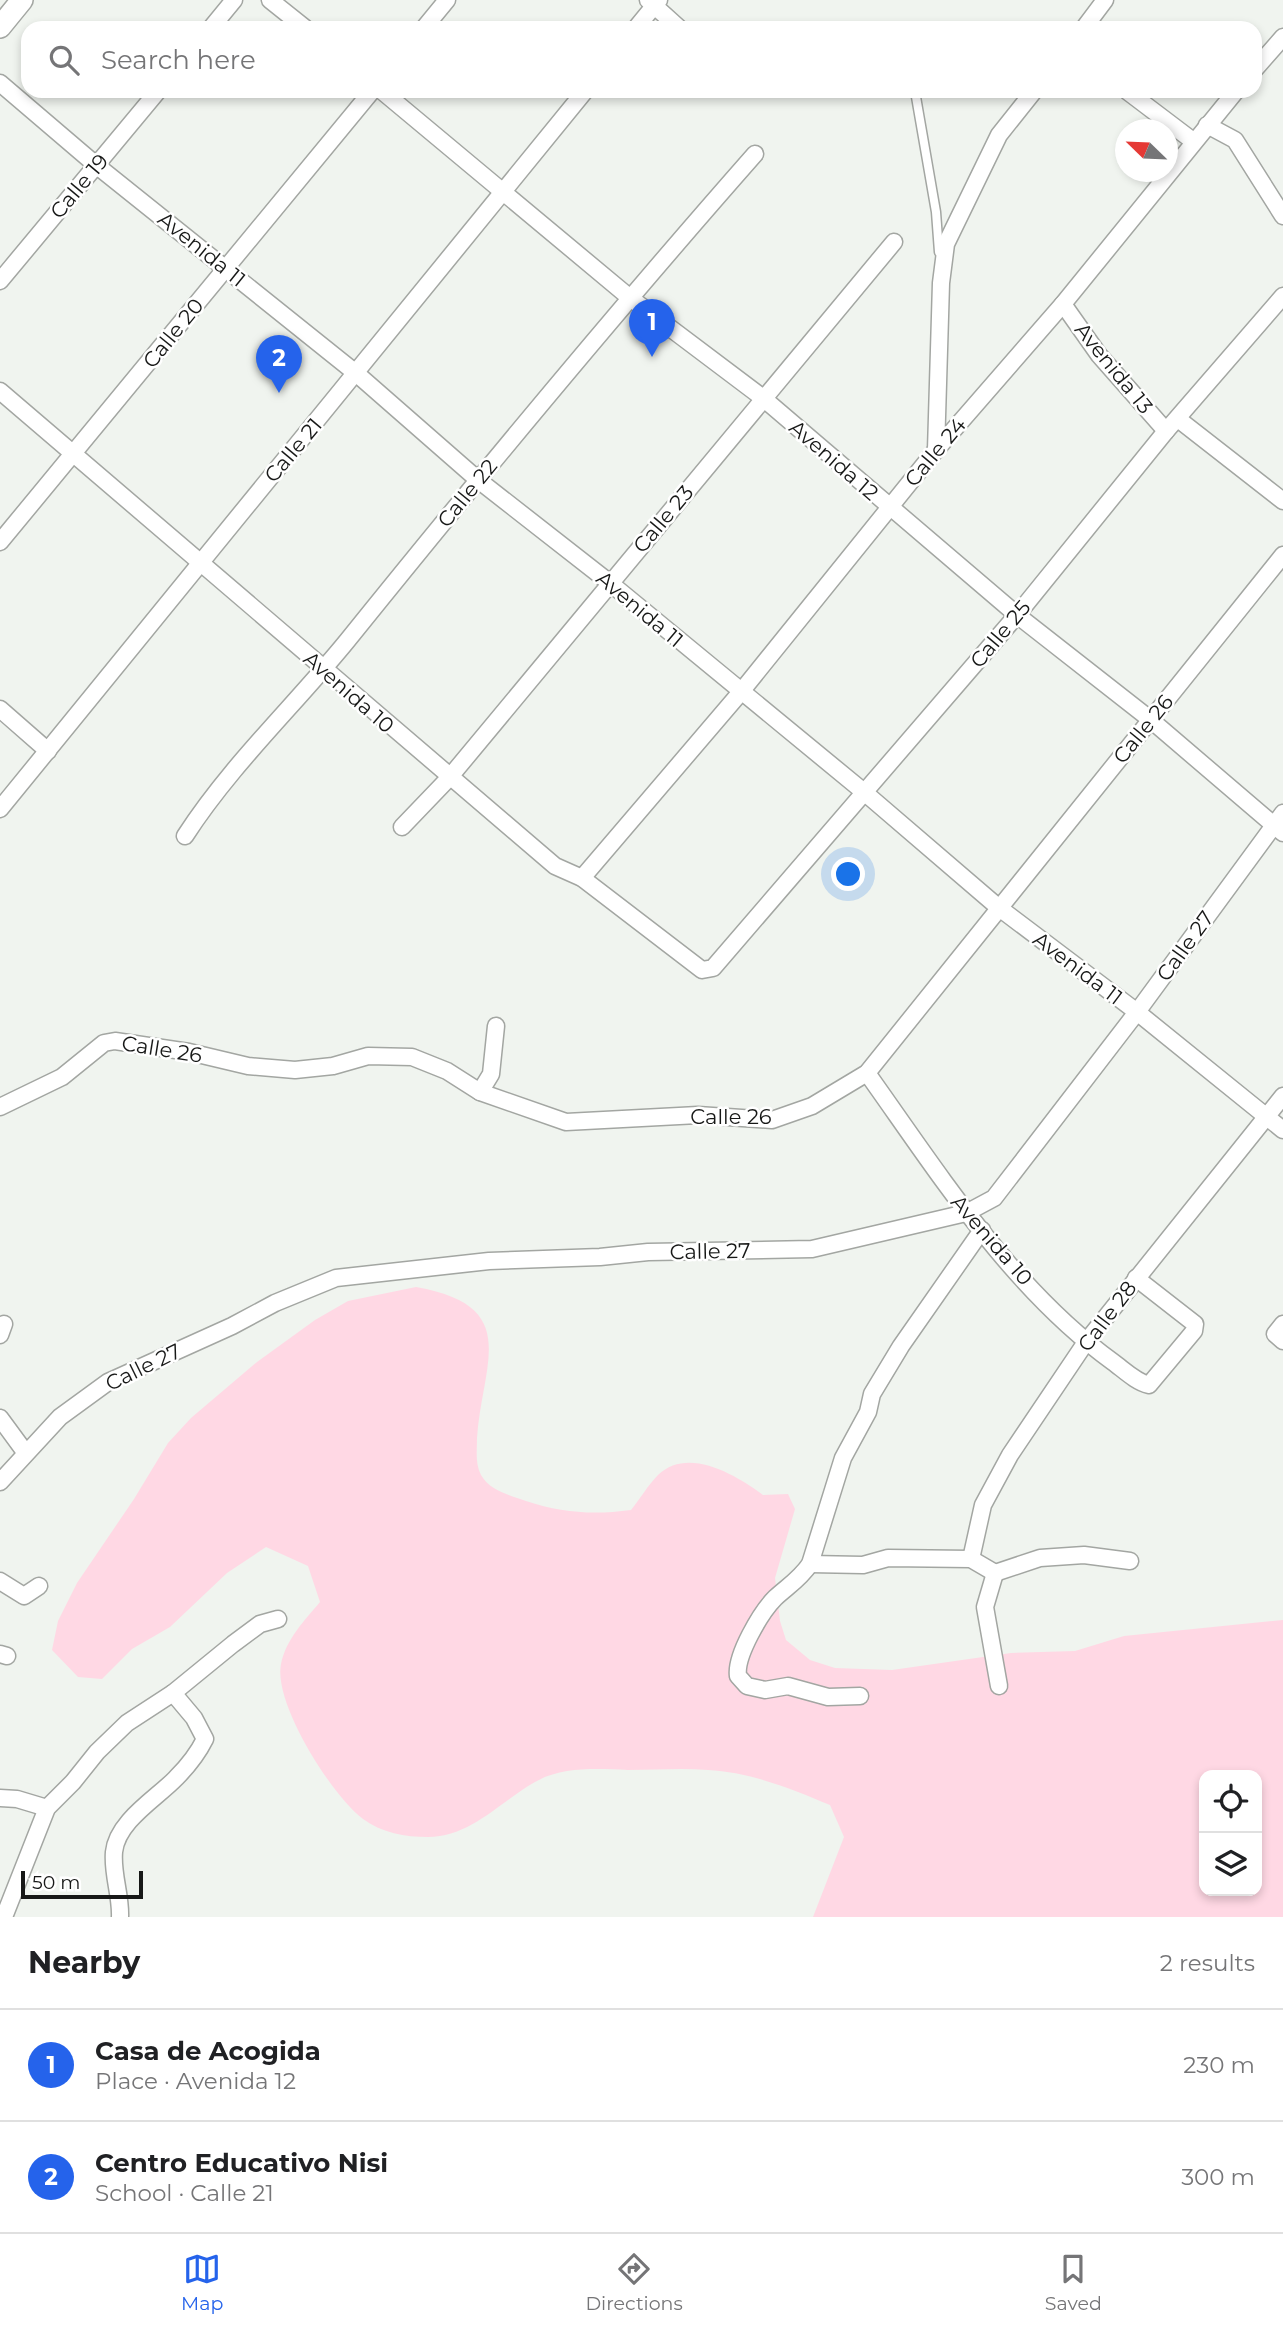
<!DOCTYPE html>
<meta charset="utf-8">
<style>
body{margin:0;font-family:Montserrat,sans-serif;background:#f2f2f2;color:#202124}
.controls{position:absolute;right:21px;bottom:21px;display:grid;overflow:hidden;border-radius:14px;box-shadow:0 4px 10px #0003}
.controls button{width:63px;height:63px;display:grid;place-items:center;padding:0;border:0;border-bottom:2px solid #e0e0e0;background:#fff;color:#202124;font:35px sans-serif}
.compass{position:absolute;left:1115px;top:119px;width:63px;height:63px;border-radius:50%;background:#fff;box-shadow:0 4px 10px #0003;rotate:293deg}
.scale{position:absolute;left:21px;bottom:18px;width:122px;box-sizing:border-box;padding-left:7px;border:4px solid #171817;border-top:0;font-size:19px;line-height:24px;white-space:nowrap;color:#171817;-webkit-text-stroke:5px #fff;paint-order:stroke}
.you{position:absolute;left:849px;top:875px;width:24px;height:24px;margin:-18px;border:5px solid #fff;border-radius:50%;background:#1a73e8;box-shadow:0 0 0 10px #1a73e833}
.badge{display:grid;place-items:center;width:46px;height:46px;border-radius:50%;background:#2563eb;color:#fff;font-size:23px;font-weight:700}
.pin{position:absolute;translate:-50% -58px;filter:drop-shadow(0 2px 4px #0008)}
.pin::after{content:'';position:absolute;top:37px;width:24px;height:21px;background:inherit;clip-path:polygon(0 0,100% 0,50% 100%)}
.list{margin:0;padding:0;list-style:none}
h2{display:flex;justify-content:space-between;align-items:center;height:91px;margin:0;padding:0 28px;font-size:30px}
h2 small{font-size:23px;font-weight:400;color:#757577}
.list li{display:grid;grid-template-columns:46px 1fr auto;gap:21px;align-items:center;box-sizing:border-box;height:112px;padding:0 28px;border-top:2px solid #e0e0e0}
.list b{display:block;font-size:26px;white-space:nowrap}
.list p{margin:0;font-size:23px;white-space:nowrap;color:#757577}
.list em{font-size:23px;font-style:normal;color:#757577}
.icon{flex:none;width:38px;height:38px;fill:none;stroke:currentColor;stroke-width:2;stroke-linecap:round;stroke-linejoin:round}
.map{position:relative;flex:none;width:1283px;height:1917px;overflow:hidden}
.search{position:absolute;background:#fff;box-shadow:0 4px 10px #0003;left:21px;right:21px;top:21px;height:77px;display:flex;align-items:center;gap:18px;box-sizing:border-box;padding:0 24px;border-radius:21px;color:#757577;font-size:26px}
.sheet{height:315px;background:#fff}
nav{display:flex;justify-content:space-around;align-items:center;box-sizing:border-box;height:98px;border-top:2px solid #e0e0e0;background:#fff;font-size:19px;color:#757577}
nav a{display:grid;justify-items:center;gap:4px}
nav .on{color:#2563eb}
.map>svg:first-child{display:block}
.green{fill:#ffd8e4;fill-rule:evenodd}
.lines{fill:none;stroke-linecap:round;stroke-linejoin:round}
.lane-casing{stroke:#a3a6a2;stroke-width:11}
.street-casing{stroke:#a3a6a2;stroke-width:19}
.secondary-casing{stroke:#a3a6a2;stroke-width:24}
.lane{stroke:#fff;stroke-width:8}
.street{stroke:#fff;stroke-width:16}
.secondary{stroke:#fff;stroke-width:21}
.labels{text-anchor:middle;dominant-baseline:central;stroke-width:5;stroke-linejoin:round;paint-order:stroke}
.street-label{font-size:21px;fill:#171817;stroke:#fff}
</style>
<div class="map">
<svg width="1283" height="1917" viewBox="0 0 1283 1917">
<rect width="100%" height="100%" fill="#f0f4ef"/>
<path class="green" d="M 416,1287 C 523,1306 482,1363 477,1438 C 477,1451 475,1463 481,1475 C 490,1491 510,1495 526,1501 C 562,1513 594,1515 631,1510 C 640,1499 648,1485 658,1475 C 688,1446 736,1475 763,1495 L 788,1494 L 795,1509 L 775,1578 L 780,1621 L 786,1640 L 810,1660 L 835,1668 L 892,1670 L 1011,1653 L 1075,1651 L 1124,1636 L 1283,1620 L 1283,1917 L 813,1917 L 844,1837 L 830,1805 C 792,1789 750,1772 708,1770 C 682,1768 655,1770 628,1770 C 598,1769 563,1766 535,1782 C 501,1801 471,1837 428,1837 C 405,1837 382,1833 363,1819 C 332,1796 273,1703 281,1664 C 286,1639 305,1620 320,1602 L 308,1566 L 266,1547 L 227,1573 L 170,1627 L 132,1649 L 102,1679 L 78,1677 L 52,1650 L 58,1621 L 77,1583 L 134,1499 L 168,1443 L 191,1418 L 257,1362 L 315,1320 L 348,1301 ZM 1204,1775 L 1257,1775 L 1257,1891 L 1204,1891 Z"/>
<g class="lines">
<g class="lane-casing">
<path id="lane" d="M 915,91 L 936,212 L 939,252"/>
</g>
<g class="street-casing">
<g id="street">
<path d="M 270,0 L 305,28"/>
<path d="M 648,0 L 679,28"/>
<path d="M 211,28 L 234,0"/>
<path d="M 424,28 L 447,0"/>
<path d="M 636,28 L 659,0"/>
<path d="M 1084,28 L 1105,0"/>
<path d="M 1255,69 L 1283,37"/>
<path d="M 0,83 L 96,165 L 357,374 L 477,479 L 610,583 L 864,792 L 998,907 L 1137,1012 L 1283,1130"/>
<path d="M 382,91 L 629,297 L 763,398 L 1017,615 L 1151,720 L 1283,833"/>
<path d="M 1127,91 L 1193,141"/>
<path d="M 1207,125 L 1235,140 L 1283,216"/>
<path d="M 0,281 L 158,91"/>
<path d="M 1063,304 L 1099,355 L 1166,431"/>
<path d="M 0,391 L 555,866 L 582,878 L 702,970 L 713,968 L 1017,615 L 1166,431 L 1283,296"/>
<path d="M 1178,419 L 1283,501"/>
<path d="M 936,450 L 941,283 L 946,244 L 999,135 L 1034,91"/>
<path d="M 0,542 L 372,91"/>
<path d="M 0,709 L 48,751"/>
<path d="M 0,809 L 585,91"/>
<path d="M 402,827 L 449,778 L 894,242"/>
<path d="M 185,836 C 230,766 294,706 347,641 C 480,476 615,313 755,154"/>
<path d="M 582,878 L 740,693 L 936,450 L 1063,304 L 1236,91"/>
<path d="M 867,1073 C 939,1174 1011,1288 1113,1362 C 1124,1370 1136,1382 1149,1385 L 1194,1331 L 1195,1324 L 1136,1278"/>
<path d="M 480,1092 L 491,1074 L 496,1026"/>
<path d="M 0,1107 L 62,1077 L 104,1043 L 115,1041 L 189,1052 L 248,1066 L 295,1070 L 333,1066 L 368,1056 L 412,1057 L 447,1071 L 480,1092 L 566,1122 L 698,1115 L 772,1120 L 812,1106 L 867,1073 L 1283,555"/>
<path d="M 1283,1324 L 1275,1334 L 1283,1341"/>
<path d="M 0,1335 L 4,1324"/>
<path d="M 0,1418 L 25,1452"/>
<path d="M 0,1482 L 60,1417 L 108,1382 L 232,1326 L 275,1303 L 336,1278 L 489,1261 L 600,1257 L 648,1252 L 812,1249 L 966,1213 L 994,1198 L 1137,1012 L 1283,813"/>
<path d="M 971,1559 L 983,1505 L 1010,1455 L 1086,1342 L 1283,1096"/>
<path d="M 810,1564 L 863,1565 L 888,1558 L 971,1559 L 995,1573 L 1040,1558 L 1084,1555 L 1130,1561"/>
<path d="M 995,1573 L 985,1607 L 999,1686"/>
<path d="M 0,1581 L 24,1596 L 39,1586"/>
<path d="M 0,1654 L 7,1656"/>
<path d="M 860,1696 L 828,1697 L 788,1686 L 765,1690 L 747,1686 L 738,1676 C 735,1656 761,1612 775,1598 C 788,1586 800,1579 810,1564 L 843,1458 L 868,1412 L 872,1394 L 901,1346 L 982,1230"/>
<path d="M 0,1798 L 17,1799 L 47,1808"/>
<path d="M 4,1917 L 47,1808 L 73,1782 L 97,1752 L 127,1723 L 173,1693 L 233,1644 L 260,1624 L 278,1619"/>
<path d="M 120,1917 C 121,1895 112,1874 114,1852 C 117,1821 157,1798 176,1778 C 187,1767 198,1753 205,1739 L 194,1718 L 173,1693"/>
</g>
</g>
<g class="secondary-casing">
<path id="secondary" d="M 0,27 L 22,0"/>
</g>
<use href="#lane" class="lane"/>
<use href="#street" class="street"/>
<use href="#secondary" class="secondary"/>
</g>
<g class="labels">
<g class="street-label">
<text transform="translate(79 186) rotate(-50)">Calle 19</text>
<text transform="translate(202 249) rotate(39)">Avenida 11</text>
<text transform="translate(173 333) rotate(-51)">Calle 20</text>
<text transform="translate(1114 368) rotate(51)">Avenida 13</text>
<text transform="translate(293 450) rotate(-50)">Calle 21</text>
<text transform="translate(935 452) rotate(-50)">Calle 24</text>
<text transform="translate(834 460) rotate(41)">Avenida 12</text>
<text transform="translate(467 493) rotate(-51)">Calle 22</text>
<text transform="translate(663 519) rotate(-50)">Calle 23</text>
<text transform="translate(640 609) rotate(40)">Avenida 11</text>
<text transform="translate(1000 634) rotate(-50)">Calle 25</text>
<text transform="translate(349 692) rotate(41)">Avenida 10</text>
<text transform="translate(1143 729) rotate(-51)">Calle 26</text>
<text transform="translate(1185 946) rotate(-54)">Calle 27</text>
<text transform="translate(1078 968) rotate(37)">Avenida 11</text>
<text transform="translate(162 1049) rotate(9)">Calle 26</text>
<text x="731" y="1116">Calle 26</text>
<text transform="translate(992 1240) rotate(49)">Avenida 10</text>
<text transform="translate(710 1251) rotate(-1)">Calle 27</text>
<text transform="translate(1107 1316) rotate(-53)">Calle 28</text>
<text transform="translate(143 1367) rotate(-26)">Calle 27</text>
</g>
</g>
</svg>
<div class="controls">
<button><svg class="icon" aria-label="locate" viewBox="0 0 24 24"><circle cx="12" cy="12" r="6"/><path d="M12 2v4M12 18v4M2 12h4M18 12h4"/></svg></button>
<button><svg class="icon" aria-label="layers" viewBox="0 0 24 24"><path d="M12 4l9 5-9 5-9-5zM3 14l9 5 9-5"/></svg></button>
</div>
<svg class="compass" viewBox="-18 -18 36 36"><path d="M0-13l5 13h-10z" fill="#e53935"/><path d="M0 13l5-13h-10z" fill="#757577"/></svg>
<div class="scale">50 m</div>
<div class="you"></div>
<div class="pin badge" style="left:652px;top:357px">1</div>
<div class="pin badge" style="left:279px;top:393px">2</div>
<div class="search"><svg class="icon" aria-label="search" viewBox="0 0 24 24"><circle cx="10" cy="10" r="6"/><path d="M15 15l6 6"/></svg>Search here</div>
</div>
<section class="sheet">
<h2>Nearby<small>2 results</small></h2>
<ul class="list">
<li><span class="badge">1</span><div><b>Casa de Acogida</b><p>Place · Avenida 12</p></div><em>230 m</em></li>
<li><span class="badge">2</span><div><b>Centro Educativo Nisi</b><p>School · Calle 21</p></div><em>300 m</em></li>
</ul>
</section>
<nav>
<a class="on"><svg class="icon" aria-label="map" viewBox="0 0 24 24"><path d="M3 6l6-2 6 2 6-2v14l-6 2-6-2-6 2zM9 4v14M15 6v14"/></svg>Map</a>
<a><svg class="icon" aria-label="directions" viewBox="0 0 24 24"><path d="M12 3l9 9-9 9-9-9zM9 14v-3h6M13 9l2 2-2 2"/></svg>Directions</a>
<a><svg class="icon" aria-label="saved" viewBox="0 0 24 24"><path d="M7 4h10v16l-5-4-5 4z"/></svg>Saved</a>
</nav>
